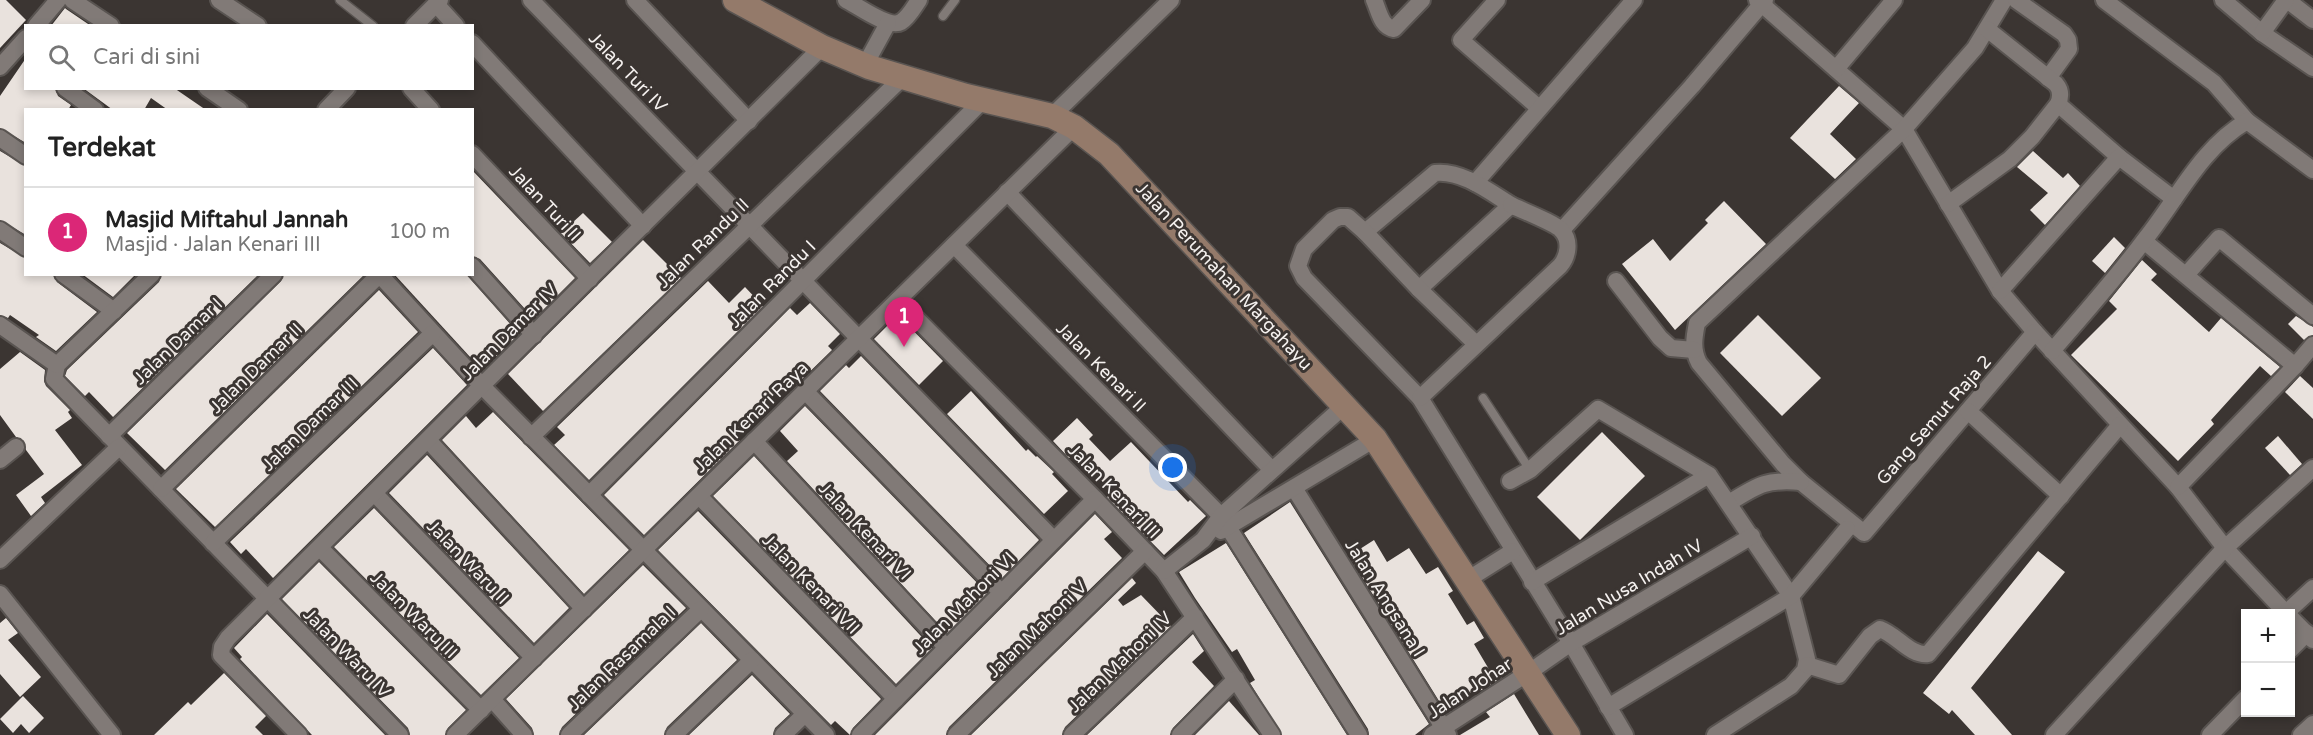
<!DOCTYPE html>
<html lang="id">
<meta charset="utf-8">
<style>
body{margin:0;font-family:"Varela Round",sans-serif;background:#f2f2f2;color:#222}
.controls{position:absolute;right:18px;bottom:18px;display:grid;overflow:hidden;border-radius:0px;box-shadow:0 3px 9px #0003}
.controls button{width:54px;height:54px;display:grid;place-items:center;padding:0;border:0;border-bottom:2px solid #e0e0e0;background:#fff;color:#222;font:30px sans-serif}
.you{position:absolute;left:1173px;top:468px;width:21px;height:21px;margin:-15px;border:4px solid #fff;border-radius:50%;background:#1a73e8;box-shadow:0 0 0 9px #1a73e833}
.badge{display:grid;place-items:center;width:39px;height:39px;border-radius:50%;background:#db2777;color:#fff;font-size:20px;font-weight:700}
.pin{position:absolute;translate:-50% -50px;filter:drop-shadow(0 2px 3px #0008)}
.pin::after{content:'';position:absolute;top:32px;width:21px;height:18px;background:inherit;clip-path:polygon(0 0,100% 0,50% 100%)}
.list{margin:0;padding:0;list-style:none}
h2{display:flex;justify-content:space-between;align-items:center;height:78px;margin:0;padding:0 24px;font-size:26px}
h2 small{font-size:20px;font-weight:400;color:#767676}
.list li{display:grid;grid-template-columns:39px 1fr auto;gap:18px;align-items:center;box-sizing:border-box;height:90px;padding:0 24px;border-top:2px solid #e0e0e0}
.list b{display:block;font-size:22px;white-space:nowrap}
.list p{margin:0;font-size:20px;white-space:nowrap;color:#767676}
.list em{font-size:20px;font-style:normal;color:#767676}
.icon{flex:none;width:33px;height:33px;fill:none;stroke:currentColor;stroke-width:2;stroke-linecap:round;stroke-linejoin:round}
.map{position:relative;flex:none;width:2313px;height:735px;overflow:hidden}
.search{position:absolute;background:#fff;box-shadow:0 3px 9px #0003;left:24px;top:24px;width:450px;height:66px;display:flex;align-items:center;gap:15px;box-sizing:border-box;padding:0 21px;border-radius:0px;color:#767676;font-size:22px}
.panel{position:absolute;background:#fff;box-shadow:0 3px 9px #0003;left:24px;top:108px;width:450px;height:168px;border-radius:0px}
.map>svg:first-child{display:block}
.building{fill:#e9e2dd}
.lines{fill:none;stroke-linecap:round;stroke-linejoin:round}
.lane-casing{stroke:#595451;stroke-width:11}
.street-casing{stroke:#595451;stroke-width:20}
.secondary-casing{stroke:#595451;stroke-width:27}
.lane{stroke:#817a77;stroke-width:8}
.street{stroke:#817a77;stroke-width:16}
.secondary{stroke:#947a6a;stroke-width:24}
.labels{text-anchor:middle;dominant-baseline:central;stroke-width:6;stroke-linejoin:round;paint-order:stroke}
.street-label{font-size:18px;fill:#f5f1ef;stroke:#3b3532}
</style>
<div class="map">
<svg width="2313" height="735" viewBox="0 0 2313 735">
<rect width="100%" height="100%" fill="#3b3532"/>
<g class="building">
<path d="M 0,0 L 6,0 L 26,20 L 0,48 Z"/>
<path d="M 65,8 L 66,9 L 91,26 L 51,26 Z"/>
<path d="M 26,58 L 26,88 L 55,88 L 58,96 L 71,105 L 68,110 L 26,110 L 26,143 L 0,128 L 0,96 Z"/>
<path d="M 1839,86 L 1859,103 L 1830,134 L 1856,159 L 1835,179 L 1790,138 Z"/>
<path d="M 83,88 L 174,88 L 206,110 L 168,110 L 151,98 L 144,110 L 113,110 Z"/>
<path d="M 0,151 L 26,166 L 26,235 L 0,220 Z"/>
<path d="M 2033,151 L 2063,178 L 2068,173 L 2080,186 L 2045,225 L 2030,210 L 2048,193 L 2017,167 Z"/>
<path d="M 472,170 L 575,278 L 534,319 L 480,259 L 472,256 Z"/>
<path d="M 1724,201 L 1766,244 L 1675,330 L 1622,264 L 1653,239 L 1670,261 L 1708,223 L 1705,220 Z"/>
<path d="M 583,213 L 612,242 L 590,263 L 561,233 Z"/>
<path d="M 2114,237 L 2125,248 L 2105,273 L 2092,261 Z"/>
<path d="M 643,240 L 681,278 L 543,411 L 508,374 Z"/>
<path d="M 0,243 L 26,258 L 26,274 L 53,274 L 57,282 L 97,312 L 56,351 L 36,337 L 39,335 L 10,315 L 8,318 L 0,315 Z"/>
<path d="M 2142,260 L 2157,274 L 2151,280 L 2209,332 L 2221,318 L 2280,367 L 2271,376 L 2260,366 L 2211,420 L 2214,424 L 2178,461 L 2071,355 L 2117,309 L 2109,301 Z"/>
<path d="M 82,274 L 136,274 L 113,297 Z"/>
<path d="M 162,274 L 259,274 L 113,417 L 89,392 L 85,396 L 65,376 L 67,370 L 159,282 Z"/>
<path d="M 284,274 L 365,274 L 165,470 L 127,433 L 281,281 Z"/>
<path d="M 394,274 L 466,274 L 519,334 L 482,370 Z"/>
<path d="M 708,281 L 729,303 L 745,287 L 763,306 L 589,480 L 554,445 L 565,435 L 557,427 Z"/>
<path d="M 379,290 L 418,332 L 215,527 L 176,489 Z"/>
<path d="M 810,303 L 840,334 L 828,346 L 832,350 L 791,390 L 785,384 L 755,413 L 757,416 L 736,436 L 740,440 L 644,535 L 604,495 L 790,308 L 797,315 Z"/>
<path d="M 898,315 L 943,361 L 919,385 L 874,339 Z"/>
<path d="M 1758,315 L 1821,378 L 1782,416 L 1720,353 Z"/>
<path d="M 2296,316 L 2313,327 L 2313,335 L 2304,340 L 2288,324 Z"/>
<path d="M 433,348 L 467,385 L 273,578 L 246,549 L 241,554 L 230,542 Z"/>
<path d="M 20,352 L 45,370 L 44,381 L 46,386 L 70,410 L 68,412 L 72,418 L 55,430 L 82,465 L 41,497 L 45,503 L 31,516 L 16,495 L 44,474 L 26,450 L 24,441 L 16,437 L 0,415 L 0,369 Z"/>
<path d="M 861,356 L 1039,540 L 1002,578 L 820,391 L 846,365 L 849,368 Z"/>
<path d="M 2300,376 L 2313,388 L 2313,419 L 2285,392 Z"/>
<path d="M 971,391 L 1026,451 L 1028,449 L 1036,457 L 1037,456 L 1054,472 L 1052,474 L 1068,491 L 1044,514 L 947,414 Z"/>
<path d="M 805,406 L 987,593 L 947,633 L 787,461 L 798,451 L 780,431 Z"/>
<path d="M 493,412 L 629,550 L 584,594 L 442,440 L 466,416 L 476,428 Z"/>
<path d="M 1077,418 L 1093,435 L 1089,439 L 1110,461 L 1131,442 L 1188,502 L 1190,500 L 1206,516 L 1164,555 L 1107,497 L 1112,492 L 1075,452 L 1069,458 L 1053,441 Z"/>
<path d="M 1602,432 L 1645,476 L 1580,540 L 1537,497 Z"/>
<path d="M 2278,436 L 2302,464 L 2290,475 L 2265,448 Z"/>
<path d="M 427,455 L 569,608 L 534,643 L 389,493 Z"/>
<path d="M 754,456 L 932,648 L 896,684 L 713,496 Z"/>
<path d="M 1290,502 L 1429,724 L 1415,735 L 1369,735 L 1368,729 L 1244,533 Z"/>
<path d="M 374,508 L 519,658 L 481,695 L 334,547 Z"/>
<path d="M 698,511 L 881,699 L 853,728 L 850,735 L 835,721 L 831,725 L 658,550 Z"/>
<path d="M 1095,514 L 1112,532 L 1104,539 L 1122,558 L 949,727 L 946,735 L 875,735 Z"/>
<path d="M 1374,540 L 1387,562 L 1409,548 L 1426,574 L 1438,567 L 1453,591 L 1448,594 L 1467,625 L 1474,621 L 1484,638 L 1474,644 L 1490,671 L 1498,666 L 1504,676 L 1475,694 L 1473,691 L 1444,709 L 1349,556 Z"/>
<path d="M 1226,543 L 1347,735 L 1282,735 L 1250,683 L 1255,680 L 1237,649 L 1232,652 L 1195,598 L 1179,572 Z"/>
<path d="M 2038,551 L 2065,572 L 1971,688 L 2012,735 L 1975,735 L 1952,710 L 1949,714 L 1923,693 Z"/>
<path d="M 319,562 L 466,710 L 448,728 L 445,735 L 410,735 L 408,728 L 282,599 Z"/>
<path d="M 643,565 L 686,608 L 562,727 L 559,735 L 534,735 L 532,728 L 506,699 Z"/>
<path d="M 1132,578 L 1136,583 L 1118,600 L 1123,606 L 1141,595 L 1171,626 L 1065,727 L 1062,735 L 971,735 Z"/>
<path d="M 267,614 L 385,735 L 312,735 L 240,659 L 242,657 L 234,648 Z"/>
<path d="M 6,618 L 18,633 L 8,640 L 41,677 L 20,697 L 0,674 L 0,623 Z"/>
<path d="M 701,623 L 737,660 L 667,727 L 664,735 L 584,735 Z"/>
<path d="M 1193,634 L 1204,651 L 1192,662 L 1214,686 L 1173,728 L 1170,735 L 1087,735 Z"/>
<path d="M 224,673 L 266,716 L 255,727 L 263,735 L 154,735 L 188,702 L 191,705 Z"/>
<path d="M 752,675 L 790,714 L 775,728 L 773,735 L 689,735 Z"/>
<path d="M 1514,694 L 1539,735 L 1460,735 L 1490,717 L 1486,712 Z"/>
<path d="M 23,696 L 44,718 L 29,733 L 21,724 L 13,733 L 0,719 Z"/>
<path d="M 1229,701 L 1259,735 L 1195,735 Z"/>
</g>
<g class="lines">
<g class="lane-casing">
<g id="lane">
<path d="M 340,0 L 373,26"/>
<path d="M 943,16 L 955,0"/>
<path d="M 1483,398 L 1530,470"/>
</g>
</g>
<g class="street-casing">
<g id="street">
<path d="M 72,0 L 111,26"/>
<path d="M 219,0 L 258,26"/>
<path d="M 531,0 L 1054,540"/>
<path d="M 635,0 L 749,121"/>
<path d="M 846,0 C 858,6 889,29 901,22 C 909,17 914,7 919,0"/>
<path d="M 1374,0 C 1379,11 1381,27 1394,29 L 1422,0"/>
<path d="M 1497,0 L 1461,40 L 1539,108"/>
<path d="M 1757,0 L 1904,129 L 2000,291 L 2035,332 L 2178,487 L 2225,548 L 2287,614"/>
<path d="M 2004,0 L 1975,48 L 1904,129 L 1697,323 C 1694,338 1692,349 1699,363 L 1783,464 L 1801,482 L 1864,533 L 2035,332"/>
<path d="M 2016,0 L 2064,34 L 2068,40 L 2069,49 L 2048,78"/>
<path d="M 2104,0 L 2214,83 L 2247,121"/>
<path d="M 2223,0 L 2262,33 L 2313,68"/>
<path d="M 2287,0 L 2313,20"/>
<path d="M 436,4 L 456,26"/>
<path d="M 36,26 L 58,0"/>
<path d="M 414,26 L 440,0"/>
<path d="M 2262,33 L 2286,0"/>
<path d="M 472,43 L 643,226"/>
<path d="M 865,65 L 888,23"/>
<path d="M 0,67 L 26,38"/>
<path d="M 1836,69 L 1894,0"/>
<path d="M 65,88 L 95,110"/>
<path d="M 207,88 L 239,110"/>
<path d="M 411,88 L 431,110"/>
<path d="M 2058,104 L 2119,157 L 2174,199"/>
<path d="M 326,110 L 347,88"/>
<path d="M 1052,116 L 1171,0"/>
<path d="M 0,138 L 26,156"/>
<path d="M 472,154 L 590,279"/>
<path d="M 1475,183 L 1634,0"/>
<path d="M 1007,192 L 1272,470"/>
<path d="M 1948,204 L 2010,159 L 2032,137 L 2058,104 C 2061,97 2061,90 2056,84 L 1987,29"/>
<path d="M 0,230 L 26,248"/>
<path d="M 1562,230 L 1692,86 L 1765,0"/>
<path d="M 1365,232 L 1435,173 C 1462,170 1490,192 1511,205 L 1419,289"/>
<path d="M 2144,241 L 2295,366"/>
<path d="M 954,245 L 1221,516 L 1359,735"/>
<path d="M 472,266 L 534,335"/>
<path d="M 63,274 L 114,311"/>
<path d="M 152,274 L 57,365 L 54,379 L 400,735"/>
<path d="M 379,274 L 482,386 L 826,735"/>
<path d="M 2186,275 L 2219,238 L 2313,316"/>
<path d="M 1616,281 L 1660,338 L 1671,348 L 1694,350"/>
<path d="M 2000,291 L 2119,157"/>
<path d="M 898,300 L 1095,499 L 1164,571 L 1272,735"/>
<path d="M 0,325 L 57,365"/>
<path d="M 1476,344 L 1419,289 L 1365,232 L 1348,217 L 1340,217 L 1333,220 L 1304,249 L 1298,266 L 1304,278 L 1420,398 L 1571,643 L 1625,735"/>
<path d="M 2052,351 C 2084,314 2117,277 2146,238 C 2178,198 2201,148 2247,121 L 2313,170"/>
<path d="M 805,391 L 1002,593"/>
<path d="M 1420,398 L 1560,266 C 1568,257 1571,241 1562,231 C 1557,224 1521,210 1511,205"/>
<path d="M 1968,411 L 2061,496"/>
<path d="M 109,436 L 274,274"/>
<path d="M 531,437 L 903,77"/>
<path d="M 428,440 L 584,609"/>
<path d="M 754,441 L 947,648"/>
<path d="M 0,460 L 16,447"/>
<path d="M 1510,481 L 1530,470 L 1598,409 L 1709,475"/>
<path d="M 2178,487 L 2295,366 L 2313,345"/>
<path d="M 1294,488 L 1448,735"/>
<path d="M 161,489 L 379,275"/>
<path d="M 374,493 L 534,658"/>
<path d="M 589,495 L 983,100"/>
<path d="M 699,496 L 896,699"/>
<path d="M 1729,503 C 1758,485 1766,479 1801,482"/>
<path d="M 1221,531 L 1375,439"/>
<path d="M 213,543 L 433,333"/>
<path d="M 320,548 L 481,710"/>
<path d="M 0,560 L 119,447"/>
<path d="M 1164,571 L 1203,540 L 1221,516 L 1344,406"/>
<path d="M 1467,580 L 1513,551"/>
<path d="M 1532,582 L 1709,475 L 1791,596 L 1807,659 L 1805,670 L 1791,686 L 1715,735"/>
<path d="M 0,594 L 112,735"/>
<path d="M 2286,613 L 2313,588"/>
<path d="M 2290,617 L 2313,640"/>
<path d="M 2290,650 L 2307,633"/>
<path d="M 1807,665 L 1839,675 L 1870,636 L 1880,629 C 1897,635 1910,656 1928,654 L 2120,425"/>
<path d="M 492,699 L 524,735"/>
<path d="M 1608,707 L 1791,596 L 1847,529"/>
<path d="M 299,735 L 221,655 L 222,647 L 228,638 L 822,47"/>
<path d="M 455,735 L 1074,127"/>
<path d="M 569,735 L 701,609"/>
<path d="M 674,735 L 752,660"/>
<path d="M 783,735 L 805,714"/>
<path d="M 860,735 L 1095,499"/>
<path d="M 956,735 L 1145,551"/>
<path d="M 1072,735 L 1195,617"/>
<path d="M 1180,735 L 1236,679"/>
<path d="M 1432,735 L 1528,673 L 1571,643 L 1752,536"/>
<path d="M 2054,735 L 2225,548 L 2313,468"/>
<path d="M 2210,735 L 2246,698"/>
<path d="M 2301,735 L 2313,724"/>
</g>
</g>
<g class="secondary-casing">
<path id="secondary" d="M 735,0 L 822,47 L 869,67 L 966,96 L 1052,116 L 1074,127 L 1109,154 L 1375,439 L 1568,735"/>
</g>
<use href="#lane" class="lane"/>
<use href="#street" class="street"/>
<use href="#secondary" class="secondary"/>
</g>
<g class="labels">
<g class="street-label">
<text transform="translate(628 72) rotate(46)">Jalan Turi IV</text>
<text transform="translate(545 203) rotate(47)">Jalan Turi II</text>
<text transform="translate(703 243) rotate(-44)">Jalan Randu II</text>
<text transform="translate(1224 276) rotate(47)">Jalan Perumahan Margahayu</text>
<text transform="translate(772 284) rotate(-45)">Jalan Randu I</text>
<text transform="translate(509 332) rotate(-45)">Jalan Damar IV</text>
<text transform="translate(178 341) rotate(-44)">Jalan Damar I</text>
<text transform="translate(1101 367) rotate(45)">Jalan Kenari II</text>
<text transform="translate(256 368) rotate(-44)">Jalan Damar II</text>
<text transform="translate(751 417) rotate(-44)">Jalan Kenari Raya</text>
<text transform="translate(1934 420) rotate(-49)">Gang Semut Raja 2</text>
<text transform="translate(310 424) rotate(-44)">Jalan Damar III</text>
<text transform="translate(1114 491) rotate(46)">Jalan Kenari III</text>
<text transform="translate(865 531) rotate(47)">Jalan Kenari VI</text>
<text transform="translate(468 562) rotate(46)">Jalan Waru II</text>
<text transform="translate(811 584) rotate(46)">Jalan Kenari VII</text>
<text transform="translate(1629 587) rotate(-31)">Jalan Nusa Indah IV</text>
<text transform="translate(1385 598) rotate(58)">Jalan Angsana I</text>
<text transform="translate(964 603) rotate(-45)">Jalan Mahoni VI</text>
<text transform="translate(414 615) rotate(45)">Jalan Waru III</text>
<text transform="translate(1037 629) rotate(-44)">Jalan Mahoni V</text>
<text transform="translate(347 653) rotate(46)">Jalan Waru IV</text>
<text transform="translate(622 658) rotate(-44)">Jalan Rasamala I</text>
<text transform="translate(1120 662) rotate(-44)">Jalan Mahoni IV</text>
<text transform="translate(1470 688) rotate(-33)">Jalan Johar</text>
</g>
</g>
</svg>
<div class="controls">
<button>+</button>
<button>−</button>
</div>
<div class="you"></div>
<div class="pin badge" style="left:904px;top:347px">1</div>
<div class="search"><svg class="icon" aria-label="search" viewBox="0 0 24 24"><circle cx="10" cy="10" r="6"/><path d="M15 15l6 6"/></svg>Cari di sini</div>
<section class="panel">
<h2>Terdekat<small></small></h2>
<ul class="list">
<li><span class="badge">1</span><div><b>Masjid Miftahul Jannah</b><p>Masjid · Jalan Kenari III</p></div><em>100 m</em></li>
</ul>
</section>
</div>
